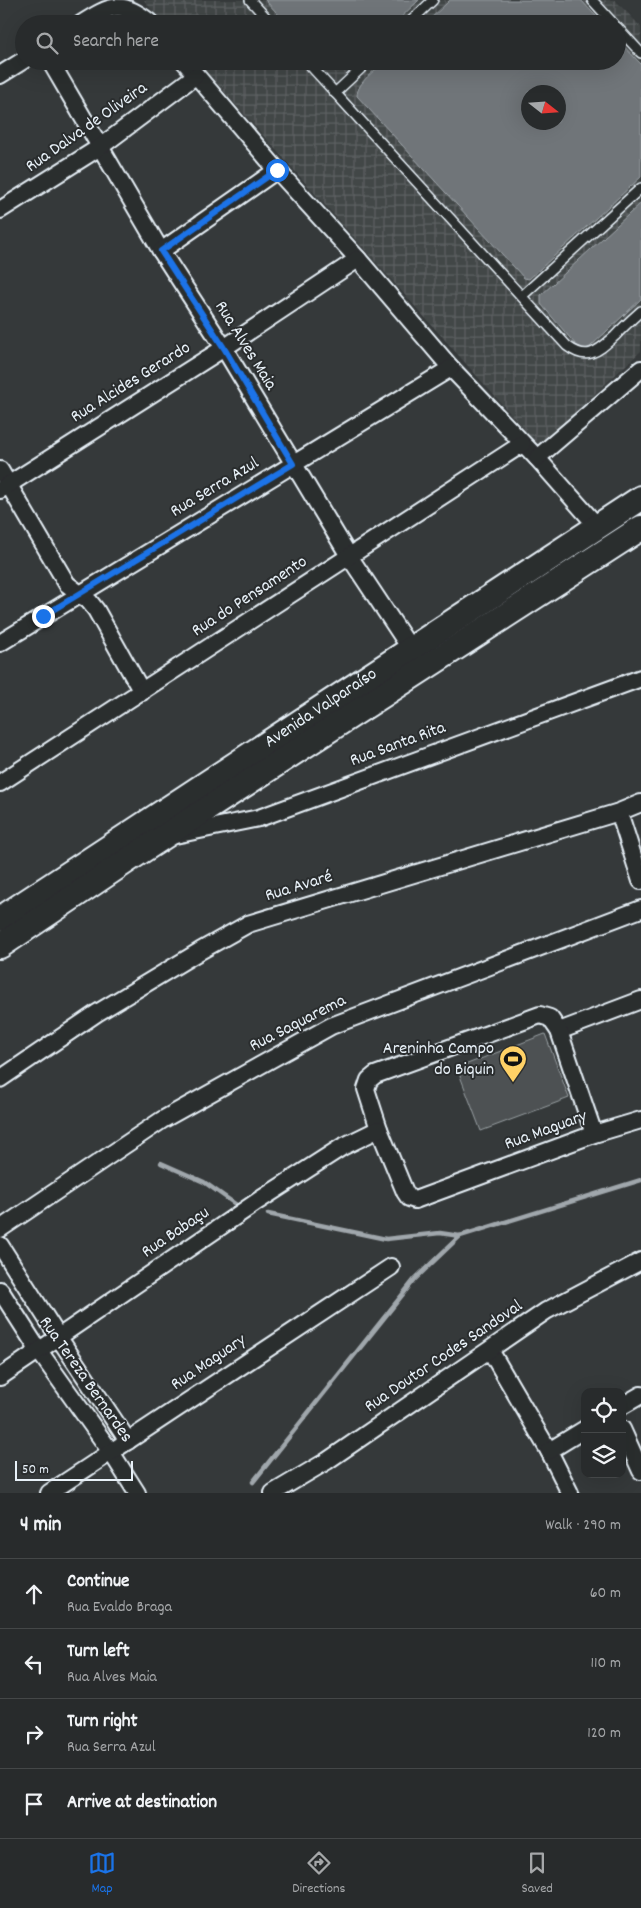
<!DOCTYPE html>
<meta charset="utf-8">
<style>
body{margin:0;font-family:Dekko,sans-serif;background:#303334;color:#f1f3f6}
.controls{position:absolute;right:15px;bottom:15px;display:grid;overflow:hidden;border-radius:10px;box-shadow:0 5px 20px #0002}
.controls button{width:45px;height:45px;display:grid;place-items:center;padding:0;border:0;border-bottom:1px solid #444748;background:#282b2c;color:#f1f3f6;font:25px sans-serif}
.compass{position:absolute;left:521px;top:85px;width:45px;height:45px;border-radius:50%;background:#282b2c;box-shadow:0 5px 20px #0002;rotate:107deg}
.scale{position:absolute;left:15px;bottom:12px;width:118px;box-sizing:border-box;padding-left:5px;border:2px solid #e8f1f8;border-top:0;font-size:14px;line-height:18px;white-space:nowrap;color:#e8f1f8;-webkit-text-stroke:4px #2a2d2e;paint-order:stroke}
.stop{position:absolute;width:15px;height:15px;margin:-11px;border:4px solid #1a73e8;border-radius:50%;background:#fff}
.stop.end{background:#1a73e8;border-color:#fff;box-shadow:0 1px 5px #0008}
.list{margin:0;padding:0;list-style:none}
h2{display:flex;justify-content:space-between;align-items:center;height:65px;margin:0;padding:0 20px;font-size:21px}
h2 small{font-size:16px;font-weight:400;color:#a5a7a9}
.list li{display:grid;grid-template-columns:32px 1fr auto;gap:15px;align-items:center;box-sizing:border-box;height:70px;padding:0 20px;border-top:1px solid #444748}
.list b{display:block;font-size:19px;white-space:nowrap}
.list p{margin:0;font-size:16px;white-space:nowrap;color:#a5a7a9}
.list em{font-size:16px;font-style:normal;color:#a5a7a9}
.icon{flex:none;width:28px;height:28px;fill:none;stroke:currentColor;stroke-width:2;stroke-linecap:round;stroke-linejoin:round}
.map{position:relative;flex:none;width:641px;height:1493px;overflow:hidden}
.search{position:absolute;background:#282b2c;box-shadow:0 5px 20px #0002;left:15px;right:15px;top:15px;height:55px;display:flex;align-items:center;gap:12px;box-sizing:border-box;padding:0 18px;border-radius:28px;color:#a5a7a9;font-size:19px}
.sheet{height:345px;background:#282b2c}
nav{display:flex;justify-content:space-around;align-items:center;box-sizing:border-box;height:70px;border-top:1px solid #444748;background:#282b2c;font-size:14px;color:#a5a7a9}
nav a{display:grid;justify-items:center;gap:2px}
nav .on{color:#1a73e8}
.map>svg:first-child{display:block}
.industrial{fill:url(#industrial-grid);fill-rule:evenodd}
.grass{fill:#4d5152;stroke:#9aa1a5}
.water{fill:#707579;stroke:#a0a7ac;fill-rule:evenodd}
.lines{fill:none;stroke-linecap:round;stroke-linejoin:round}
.stream{stroke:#a0a7ac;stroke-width:4.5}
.service-casing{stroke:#e8f1f8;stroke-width:12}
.minor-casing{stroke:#e8f1f8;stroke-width:20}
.secondary-casing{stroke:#e8f1f8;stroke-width:28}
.service{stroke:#2a2d2e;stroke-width:9}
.minor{stroke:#2a2d2e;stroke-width:16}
.secondary{stroke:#2a2d2e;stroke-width:24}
.route{stroke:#1a73e8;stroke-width:6}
.labels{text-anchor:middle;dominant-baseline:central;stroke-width:4;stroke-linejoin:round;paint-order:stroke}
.street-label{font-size:18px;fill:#e8f1f8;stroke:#2a2d2e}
.poi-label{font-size:18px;fill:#e8f1f8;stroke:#2a2d2e;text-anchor:end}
</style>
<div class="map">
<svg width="641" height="1493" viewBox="0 0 641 1493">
<defs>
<pattern id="industrial-grid" width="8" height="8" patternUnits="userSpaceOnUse" patternTransform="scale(1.25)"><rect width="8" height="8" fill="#424647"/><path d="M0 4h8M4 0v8" fill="none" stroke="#5d6162"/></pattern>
</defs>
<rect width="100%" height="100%" fill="#35393a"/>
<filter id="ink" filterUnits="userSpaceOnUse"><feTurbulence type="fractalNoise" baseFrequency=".02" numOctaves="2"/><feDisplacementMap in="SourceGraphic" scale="10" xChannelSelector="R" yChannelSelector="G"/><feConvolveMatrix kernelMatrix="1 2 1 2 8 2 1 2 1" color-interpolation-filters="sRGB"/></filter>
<g filter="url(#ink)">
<path class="industrial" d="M 144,0 L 615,0 L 641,27 L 641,351 L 539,446 L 197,61 L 617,61 L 617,24 L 163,24 ZM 528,92 L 558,92 L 558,122 L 528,122 Z"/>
<path class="grass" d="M 545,1034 L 569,1098 L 481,1131 L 457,1068 Z"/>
<g class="water">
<path d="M 265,0 L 419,0 L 394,24 L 287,24 Z"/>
<path d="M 450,0 L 581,0 L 603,24 L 425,24 Z"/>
<path d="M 617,39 L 641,64 L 641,177 L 529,279 L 524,278 L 357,96 C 357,82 376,70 385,61 L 617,61 ZM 528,92 L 558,92 L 558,122 L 528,122 Z"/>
<path d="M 322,61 L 354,61 C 341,73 335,75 322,61 Z"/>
<path d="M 641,203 L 641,299 L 590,347 L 585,349 L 576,345 L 541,304 L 541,295 Z"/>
</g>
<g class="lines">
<g class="stream">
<path d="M 161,1163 L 204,1182 L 238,1206"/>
<path d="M 268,1214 L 386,1239 L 440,1233 L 460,1236 L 641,1180"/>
<path d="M 253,1482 L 415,1279 L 460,1236"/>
</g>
<g class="service-casing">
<g id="service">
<path d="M 250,0 L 272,24"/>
<path d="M 592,0 L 614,24"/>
<path d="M 408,24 L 433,0"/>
<path d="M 617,27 L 641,53"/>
<path d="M 306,61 L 567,346 C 588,362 598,351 615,336 C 623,327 632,319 641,311"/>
<path d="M 335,93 L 369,61"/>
<path d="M 522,296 L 641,188"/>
</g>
</g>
<g class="minor-casing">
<g id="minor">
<path d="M 81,24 C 112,4 122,0 152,24"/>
<path d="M 50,61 L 161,251 L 224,348 L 349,556 L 410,648"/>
<path d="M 184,61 L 277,170 L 358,259 L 451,368 L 537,458 L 597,526"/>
<path d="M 0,75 L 24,60"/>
<path d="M 0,210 L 100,147 L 195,76"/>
<path d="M 161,251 L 277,170"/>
<path d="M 537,458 L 641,369"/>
<path d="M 0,470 L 67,584 L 89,601 L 96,610 L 142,692"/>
<path d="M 0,490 L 224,348 L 358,259"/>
<path d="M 0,643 L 451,368"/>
<path d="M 0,783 L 522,444"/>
<path d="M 619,812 L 641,881"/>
<path d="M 175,835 L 259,818 L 641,678"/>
<path d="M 559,1031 L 641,1000"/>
<path d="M 0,1079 L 97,1013 L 200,951 L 248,924 L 619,812 L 641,803"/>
<path d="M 594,1134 L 559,1031 L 550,1018 L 540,1015 L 375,1075 L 369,1080 L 366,1089 L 379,1129 L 405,1192 L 409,1198 L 415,1200 L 594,1134 L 641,1120"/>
<path d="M 0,1229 L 162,1120 L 331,1026 L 641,909"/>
<path d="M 0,1245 L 59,1338 L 128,1441"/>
<path d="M 0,1290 L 39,1351 L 111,1452 L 137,1493"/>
<path d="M 490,1350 L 549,1451 L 570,1493"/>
<path d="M 0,1377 L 258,1201 L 342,1147 L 379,1129"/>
<path d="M 622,1406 L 641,1395"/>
<path d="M 622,1429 L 641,1471"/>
<path d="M 549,1451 L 585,1429"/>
<path d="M 49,1493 L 391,1267"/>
<path d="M 273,1493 L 327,1461 L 546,1311 L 641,1261"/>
</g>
</g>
<g class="secondary-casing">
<g id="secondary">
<path id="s1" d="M 0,919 L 641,498"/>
<path d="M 0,946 L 131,858 L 641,528"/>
</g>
</g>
<use href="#service" class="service"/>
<use href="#minor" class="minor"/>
<use href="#secondary" class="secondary"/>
</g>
</g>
<g class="lines" filter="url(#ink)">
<path class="route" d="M 43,616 L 293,464 L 224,348 L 161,251 L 277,170"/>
</g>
<defs>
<g id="stadium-pin" transform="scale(1.4375)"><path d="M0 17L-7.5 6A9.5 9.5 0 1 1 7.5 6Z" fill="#ffd166" stroke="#2a2d2e"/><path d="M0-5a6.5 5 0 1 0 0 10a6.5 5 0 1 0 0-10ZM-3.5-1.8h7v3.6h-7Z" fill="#111"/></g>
</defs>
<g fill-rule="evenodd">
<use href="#stadium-pin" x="513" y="1059"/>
</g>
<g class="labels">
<g class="street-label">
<text transform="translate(87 128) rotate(-35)">Rua Dalva de Oliveira</text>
<text transform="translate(245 346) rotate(58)">Rua Alves Maia</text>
<text transform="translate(131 383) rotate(-32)">Rua Alcides Gerardo</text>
<text transform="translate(215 488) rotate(-31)">Rua Serra Azul</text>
<text transform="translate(250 597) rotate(-33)">Rua do Pensamento</text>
<text stroke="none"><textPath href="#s1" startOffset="384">Avenida Valparaíso</textPath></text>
<text transform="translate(398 745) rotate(-20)">Rua Santa Rita</text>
<text transform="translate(299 887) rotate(-17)">Rua Avaré</text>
<text transform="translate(298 1024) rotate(-27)">Rua Saquarema</text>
<text transform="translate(546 1131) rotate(-20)">Rua Maguary</text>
<text transform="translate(176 1233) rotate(-34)">Rua Babaçu</text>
<text transform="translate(444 1357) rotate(-34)">Rua Doutor Codes Sandoval</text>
<text transform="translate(209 1363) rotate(-34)">Rua Maguary</text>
<text transform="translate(85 1380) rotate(55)">Rua Tereza Bernardes</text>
</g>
<g class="poi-label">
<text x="494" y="1049">Areninha Campo<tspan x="494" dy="21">do Biquin</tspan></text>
</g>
</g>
</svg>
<div class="controls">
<button><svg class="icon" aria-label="locate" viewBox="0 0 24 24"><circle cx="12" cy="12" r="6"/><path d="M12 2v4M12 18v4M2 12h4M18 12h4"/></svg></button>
<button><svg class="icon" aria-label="layers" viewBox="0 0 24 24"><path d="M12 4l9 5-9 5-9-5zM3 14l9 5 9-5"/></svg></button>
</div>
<svg class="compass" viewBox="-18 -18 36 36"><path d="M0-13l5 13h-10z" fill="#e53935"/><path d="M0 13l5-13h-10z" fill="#a5a7a9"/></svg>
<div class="scale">50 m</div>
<div class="stop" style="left:277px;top:170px"></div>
<div class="stop end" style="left:43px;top:616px"></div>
<div class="search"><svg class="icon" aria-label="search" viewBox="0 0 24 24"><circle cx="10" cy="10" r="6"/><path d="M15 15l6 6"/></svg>Search here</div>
</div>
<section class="sheet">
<h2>4 min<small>Walk · 290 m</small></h2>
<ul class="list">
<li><svg class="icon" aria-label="ahead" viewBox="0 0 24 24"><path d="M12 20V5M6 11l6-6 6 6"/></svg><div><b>Continue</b><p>Rua Evaldo Braga</p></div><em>60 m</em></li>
<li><svg class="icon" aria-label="left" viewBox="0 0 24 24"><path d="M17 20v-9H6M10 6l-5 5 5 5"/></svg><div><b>Turn left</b><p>Rua Alves Maia</p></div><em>110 m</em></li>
<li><svg class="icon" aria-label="right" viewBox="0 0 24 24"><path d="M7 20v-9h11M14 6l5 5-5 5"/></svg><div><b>Turn right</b><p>Rua Serra Azul</p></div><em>120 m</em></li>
<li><svg class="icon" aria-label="arrive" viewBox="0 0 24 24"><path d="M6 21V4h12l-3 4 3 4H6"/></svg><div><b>Arrive at destination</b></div></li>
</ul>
</section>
<nav>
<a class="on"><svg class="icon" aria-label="map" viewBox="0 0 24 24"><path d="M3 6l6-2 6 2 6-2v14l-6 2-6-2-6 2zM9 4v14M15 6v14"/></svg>Map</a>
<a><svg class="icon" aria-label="directions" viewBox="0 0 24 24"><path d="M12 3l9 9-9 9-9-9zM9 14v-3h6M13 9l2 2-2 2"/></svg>Directions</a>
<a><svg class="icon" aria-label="saved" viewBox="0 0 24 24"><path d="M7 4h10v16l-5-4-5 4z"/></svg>Saved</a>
</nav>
